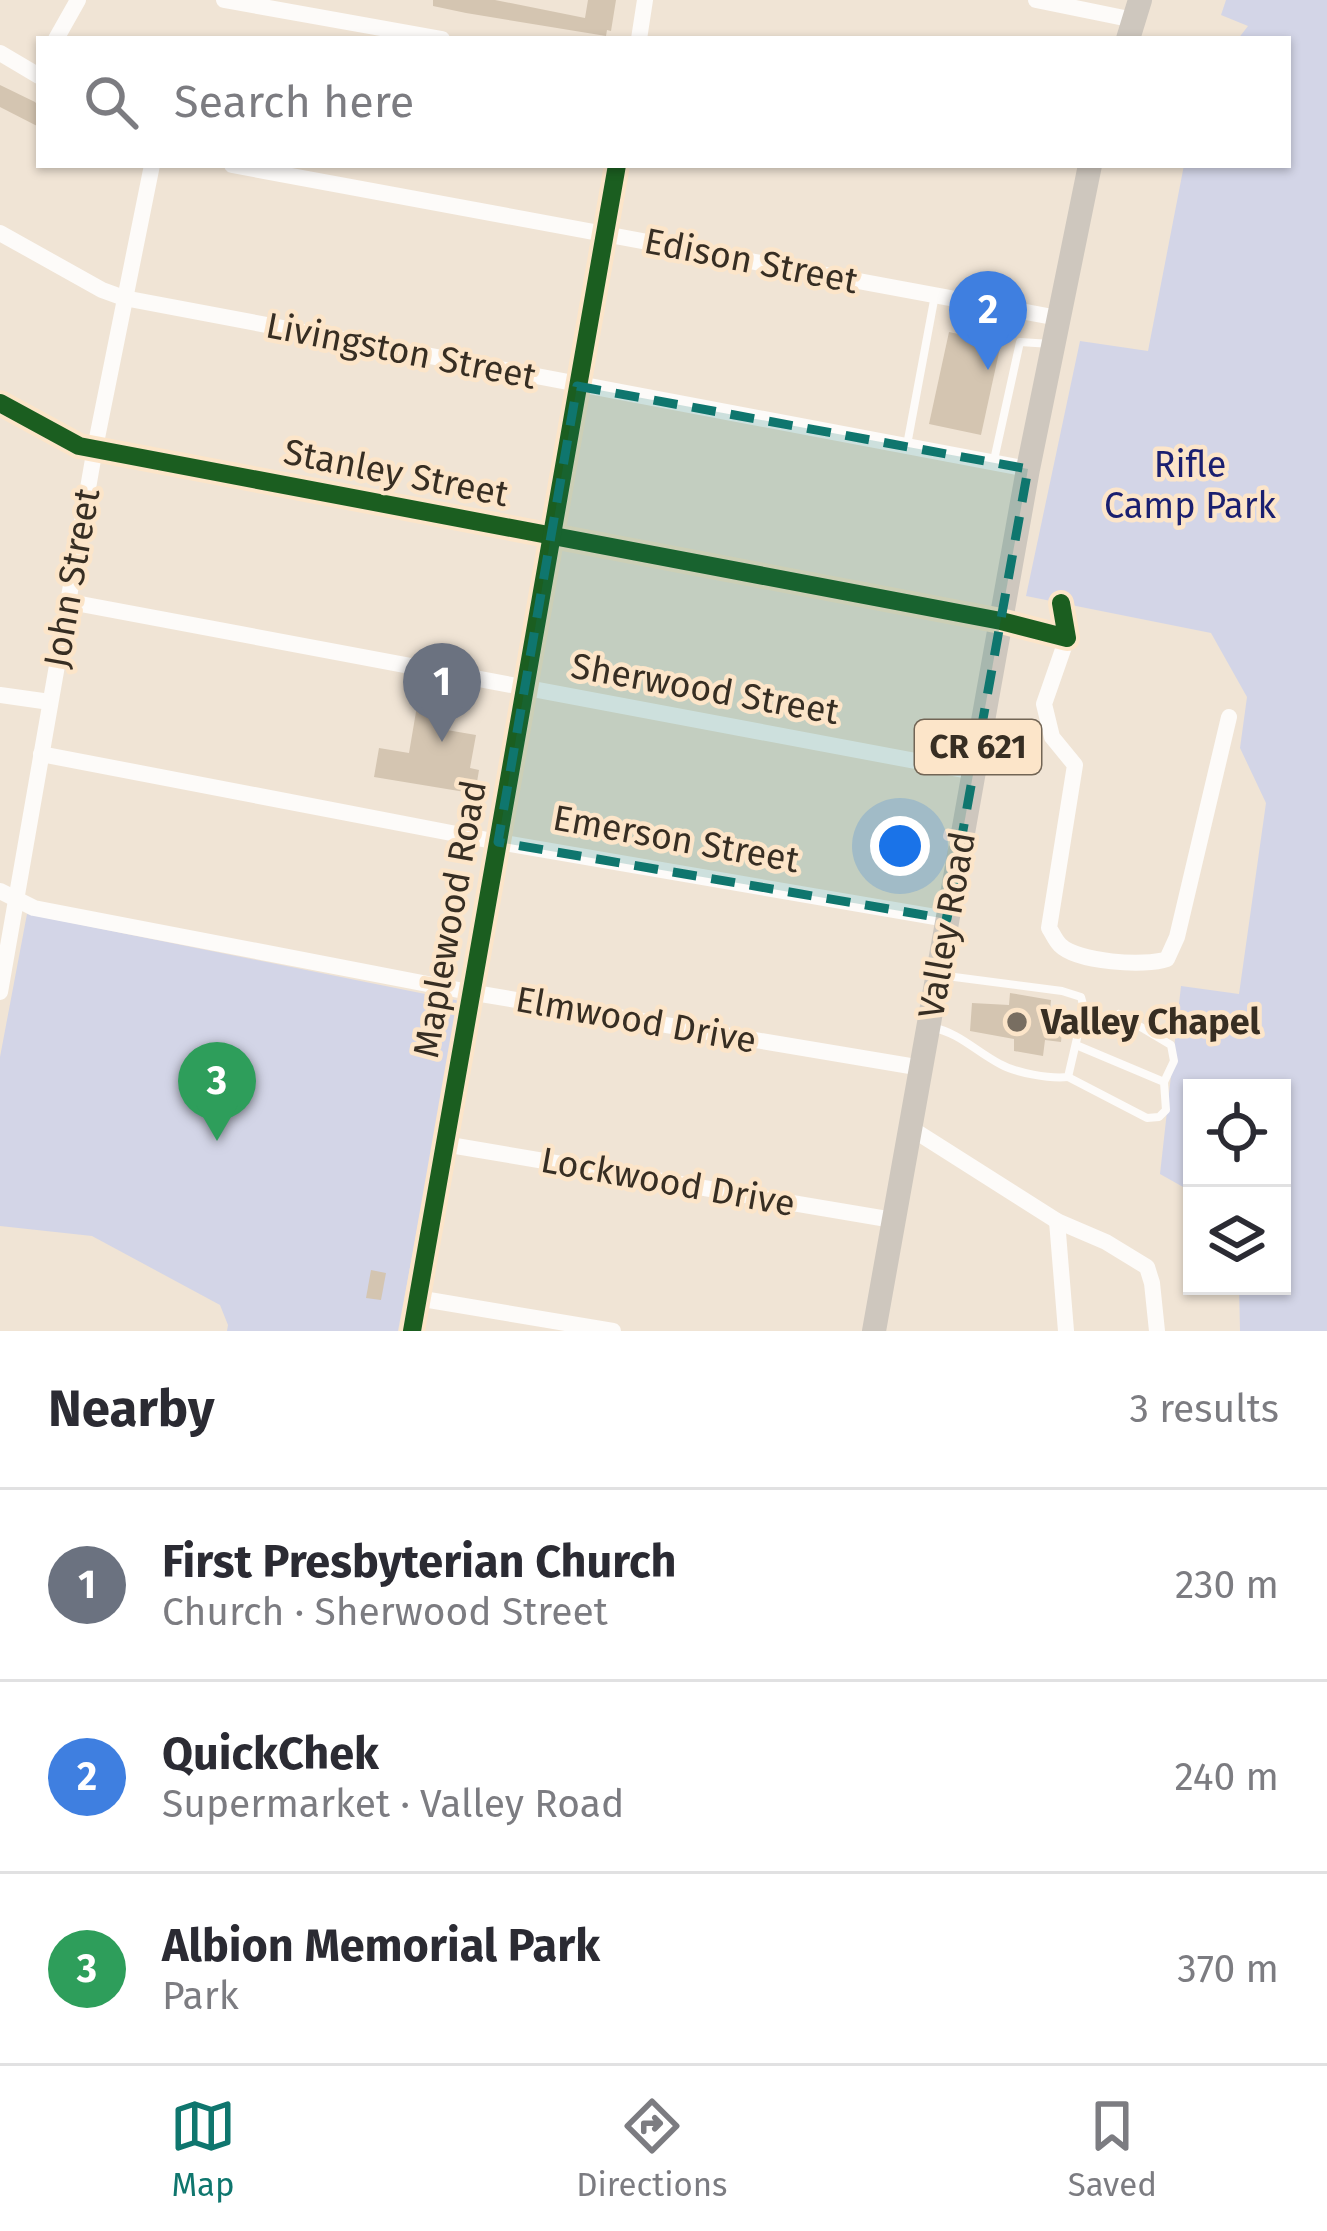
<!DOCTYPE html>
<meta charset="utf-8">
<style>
body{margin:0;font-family:"Fira Sans",sans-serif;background:#f7f7f7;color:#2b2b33}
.controls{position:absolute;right:36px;bottom:36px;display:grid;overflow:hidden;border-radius:0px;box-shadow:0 3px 9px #0004}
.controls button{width:108px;height:108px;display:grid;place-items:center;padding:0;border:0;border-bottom:3px solid #e1e1e2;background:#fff;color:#2b2b33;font:60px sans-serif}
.you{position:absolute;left:900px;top:846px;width:42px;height:42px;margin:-30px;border:9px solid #fff;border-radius:50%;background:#1a73e8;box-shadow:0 0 0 18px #1a73e833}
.badge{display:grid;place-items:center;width:78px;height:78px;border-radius:50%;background:#0f766e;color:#fff;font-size:39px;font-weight:700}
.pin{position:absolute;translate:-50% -99px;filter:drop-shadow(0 3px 6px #0008)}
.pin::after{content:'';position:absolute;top:63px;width:42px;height:36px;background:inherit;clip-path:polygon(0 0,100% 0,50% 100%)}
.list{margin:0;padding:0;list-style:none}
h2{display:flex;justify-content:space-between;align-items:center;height:156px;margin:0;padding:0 48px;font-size:51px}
h2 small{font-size:39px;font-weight:400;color:#7c7c81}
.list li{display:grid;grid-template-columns:78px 1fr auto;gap:36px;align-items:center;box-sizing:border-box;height:192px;padding:0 48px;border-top:3px solid #e1e1e2}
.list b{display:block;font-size:45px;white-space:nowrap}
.list p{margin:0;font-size:39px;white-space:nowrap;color:#7c7c81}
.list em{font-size:39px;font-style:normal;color:#7c7c81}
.icon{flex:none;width:66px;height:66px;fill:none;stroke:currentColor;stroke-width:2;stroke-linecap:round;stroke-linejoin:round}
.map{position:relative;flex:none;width:1327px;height:1331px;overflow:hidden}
.search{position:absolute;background:#fff;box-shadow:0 3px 9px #0004;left:36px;right:36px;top:36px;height:132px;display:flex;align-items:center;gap:30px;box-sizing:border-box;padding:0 42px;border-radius:0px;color:#7c7c81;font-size:45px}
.sheet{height:732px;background:#fff}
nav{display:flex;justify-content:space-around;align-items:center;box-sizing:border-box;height:168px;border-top:3px solid #e1e1e2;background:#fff;font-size:33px;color:#7c7c81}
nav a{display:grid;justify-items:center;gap:6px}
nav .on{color:#0f766e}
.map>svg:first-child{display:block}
.green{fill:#d3d5e7}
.building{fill:#d4c5b1}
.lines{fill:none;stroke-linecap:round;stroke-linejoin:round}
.service{stroke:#fdfbf9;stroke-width:8}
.minor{stroke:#fdfbf9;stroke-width:16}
.primary{stroke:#cec7be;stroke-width:24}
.cycleway-casing{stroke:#fce5c9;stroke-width:26}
.cycleway{stroke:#1b5e20;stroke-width:18}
.marked{fill:#0f766e;fill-opacity:0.2;stroke:#0f766e;stroke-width:9;stroke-dasharray:24 15;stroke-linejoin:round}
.poi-dot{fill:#786e61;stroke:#fce5c9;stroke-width:4.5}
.labels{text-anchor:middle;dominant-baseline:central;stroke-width:9;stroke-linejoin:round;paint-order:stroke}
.shield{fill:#fce5c9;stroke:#726555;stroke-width:3}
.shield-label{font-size:33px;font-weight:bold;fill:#372e23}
.street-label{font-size:36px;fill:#372e23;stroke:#fce5c9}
.park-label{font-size:36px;fill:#1a1f70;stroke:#fce5c9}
.poi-label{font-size:36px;font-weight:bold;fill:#372e23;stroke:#fce5c9;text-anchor:start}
</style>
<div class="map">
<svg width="1327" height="1331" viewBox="0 0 1327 1331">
<rect width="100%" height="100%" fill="#f0e4d5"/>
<g class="green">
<path d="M 1226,0 L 1327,0 L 1327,1331 L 1240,1331 L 1239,1286 L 1282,1286 L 1282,1088 L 1192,1088 L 1192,1192 L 1160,1174 L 1181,986 L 1239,994 L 1266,803 L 1240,748 L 1247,697 L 1211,633 L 1026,596 L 1080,341 L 1148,351 L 1184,165 L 1288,165 L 1288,39 L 1238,39 L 1248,26 L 1221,15 Z"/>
<path d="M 27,914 L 460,1001 L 398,1331 L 227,1331 L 228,1325 L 220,1305 L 92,1236 L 0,1226 L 0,1057 Z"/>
</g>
<g class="building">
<path d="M 433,0 L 495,0 L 585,18 L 588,0 L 616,0 L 611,31 L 607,30 L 606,36 L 466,13 L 433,6 Z"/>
<path d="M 0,85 L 35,102 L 39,107 L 39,127 L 0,107 Z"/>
<path d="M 949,332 L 1001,343 L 981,435 L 929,424 Z"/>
<path d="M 418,700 L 446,705 L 441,729 L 476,735 L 470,768 L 479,770 L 476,788 L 466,786 L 465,792 L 374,777 L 379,748 L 409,753 Z"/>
<path d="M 1010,993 L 1051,1000 L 1050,1011 L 1064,1012 L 1061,1042 L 1045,1040 L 1043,1056 L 1014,1051 L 1014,1039 L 970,1031 L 972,1003 L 1009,1005 Z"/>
<path d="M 371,1270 L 386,1273 L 381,1300 L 366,1298 Z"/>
</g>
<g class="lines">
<g class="service">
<path d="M 907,445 L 935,295"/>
<path d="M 994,460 L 1020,342 L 1051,344"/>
<path d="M 1119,1014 L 1171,1045 L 1174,1061 L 1164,1082"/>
<path d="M 931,1027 C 960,1033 975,1051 1000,1064 C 1016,1073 1050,1079 1068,1077 L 1084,1008 L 1081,997 L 1062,991 L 939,975"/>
<path d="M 1068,1077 L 1147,1118 L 1159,1117 L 1166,1110 L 1164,1082 L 1076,1045"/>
</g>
<g class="minor">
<path d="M 224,0 L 442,39"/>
<path d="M 1036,0 L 1134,20"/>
<path d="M 56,39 L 78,0"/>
<path d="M 639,39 L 645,0"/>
<path d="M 0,53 L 39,76"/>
<path d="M 232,165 L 1058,318"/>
<path d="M 0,233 L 102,290 L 124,298 L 1028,469"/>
<path d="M 0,403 L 79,446 L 1001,621 L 1067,638 L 1061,603"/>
<path d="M 70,602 L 974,772"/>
<path d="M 1067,638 L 1044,704 L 1052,737 L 1075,765 L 1049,928 C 1053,934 1055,940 1060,945 C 1077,962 1145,967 1167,959 L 1177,937 L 1229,717"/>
<path d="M 0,695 L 50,702"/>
<path d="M 41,754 L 498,842 L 947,919"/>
<path d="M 0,891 L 34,908 L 469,992 L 922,1068"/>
<path d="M 0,992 L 95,448 L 152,165"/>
<path d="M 912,1129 L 1057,1221 L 1106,1242 L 1147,1267 L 1152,1283 L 1157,1331"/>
<path d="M 444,1144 L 893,1220"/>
<path d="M 1057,1221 L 1066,1331"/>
<path d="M 417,1298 L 613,1331"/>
<path d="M 412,1331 L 617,165"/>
</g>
<g class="primary">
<path d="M 1128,39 L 1140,0"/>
<path d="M 874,1331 L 1028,469 L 1090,165"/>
</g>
<g class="cycleway-casing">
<g id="cycleway">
<path d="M 0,403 L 79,446 L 1001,621 L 1067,638 L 1061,603"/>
<path d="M 412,1331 L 617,165"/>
</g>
</g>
<use href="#cycleway" class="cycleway"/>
</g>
<path class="marked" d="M 577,386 L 1028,469 L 947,919 L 498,842 Z"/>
<circle class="poi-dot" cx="1017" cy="1022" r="12"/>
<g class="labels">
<rect class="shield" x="915" y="720" width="126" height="54" rx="9"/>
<g class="shield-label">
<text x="978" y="747">CR 621</text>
</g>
<g class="street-label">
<text transform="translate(751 261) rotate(11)">Edison Street</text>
<text transform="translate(401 351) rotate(11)">Livingston Street</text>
<text transform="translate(396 473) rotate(11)">Stanley Street</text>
<text transform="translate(72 578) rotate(-80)">John Street</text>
<text transform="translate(705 689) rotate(10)">Sherwood Street</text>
<text transform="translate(676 839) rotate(10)">Emerson Street</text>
<text transform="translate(450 919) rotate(-80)">Maplewood Road</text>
<text transform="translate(947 925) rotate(-80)">Valley Road</text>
<text transform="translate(636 1020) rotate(10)">Elmwood Drive</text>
<text transform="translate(668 1182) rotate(10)">Lockwood Drive</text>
</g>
<g class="park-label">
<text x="1190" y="465">Rifle<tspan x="1190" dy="41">Camp Park</tspan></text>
</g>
<g class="poi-label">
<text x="1041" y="1022">Valley Chapel</text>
</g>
</g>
</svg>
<div class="controls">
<button><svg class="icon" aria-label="locate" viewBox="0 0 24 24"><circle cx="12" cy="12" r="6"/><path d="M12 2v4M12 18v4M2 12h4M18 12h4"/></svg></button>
<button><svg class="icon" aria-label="layers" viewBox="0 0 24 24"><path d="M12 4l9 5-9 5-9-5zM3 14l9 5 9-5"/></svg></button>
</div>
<div class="you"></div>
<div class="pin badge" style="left:442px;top:742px;background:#6b7280">1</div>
<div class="pin badge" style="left:988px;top:370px;background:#3f7fe0">2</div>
<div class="pin badge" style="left:217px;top:1141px;background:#2e9e5b">3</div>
<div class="search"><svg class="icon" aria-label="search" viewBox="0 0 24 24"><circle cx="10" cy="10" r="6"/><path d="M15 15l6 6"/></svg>Search here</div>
</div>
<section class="sheet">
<h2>Nearby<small>3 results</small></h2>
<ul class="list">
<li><span class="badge" style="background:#6b7280">1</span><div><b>First Presbyterian Church</b><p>Church · Sherwood Street</p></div><em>230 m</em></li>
<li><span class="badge" style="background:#3f7fe0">2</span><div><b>QuickChek</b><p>Supermarket · Valley Road</p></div><em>240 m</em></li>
<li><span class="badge" style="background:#2e9e5b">3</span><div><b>Albion Memorial Park</b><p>Park</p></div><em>370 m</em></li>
</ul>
</section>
<nav>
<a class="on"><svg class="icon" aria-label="map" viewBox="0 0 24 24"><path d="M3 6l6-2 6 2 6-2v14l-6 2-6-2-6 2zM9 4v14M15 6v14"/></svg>Map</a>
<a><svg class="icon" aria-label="directions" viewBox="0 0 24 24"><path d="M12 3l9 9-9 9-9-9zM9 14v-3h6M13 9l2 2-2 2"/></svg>Directions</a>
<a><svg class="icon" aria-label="saved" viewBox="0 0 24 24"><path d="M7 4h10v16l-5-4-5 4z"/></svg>Saved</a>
</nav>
